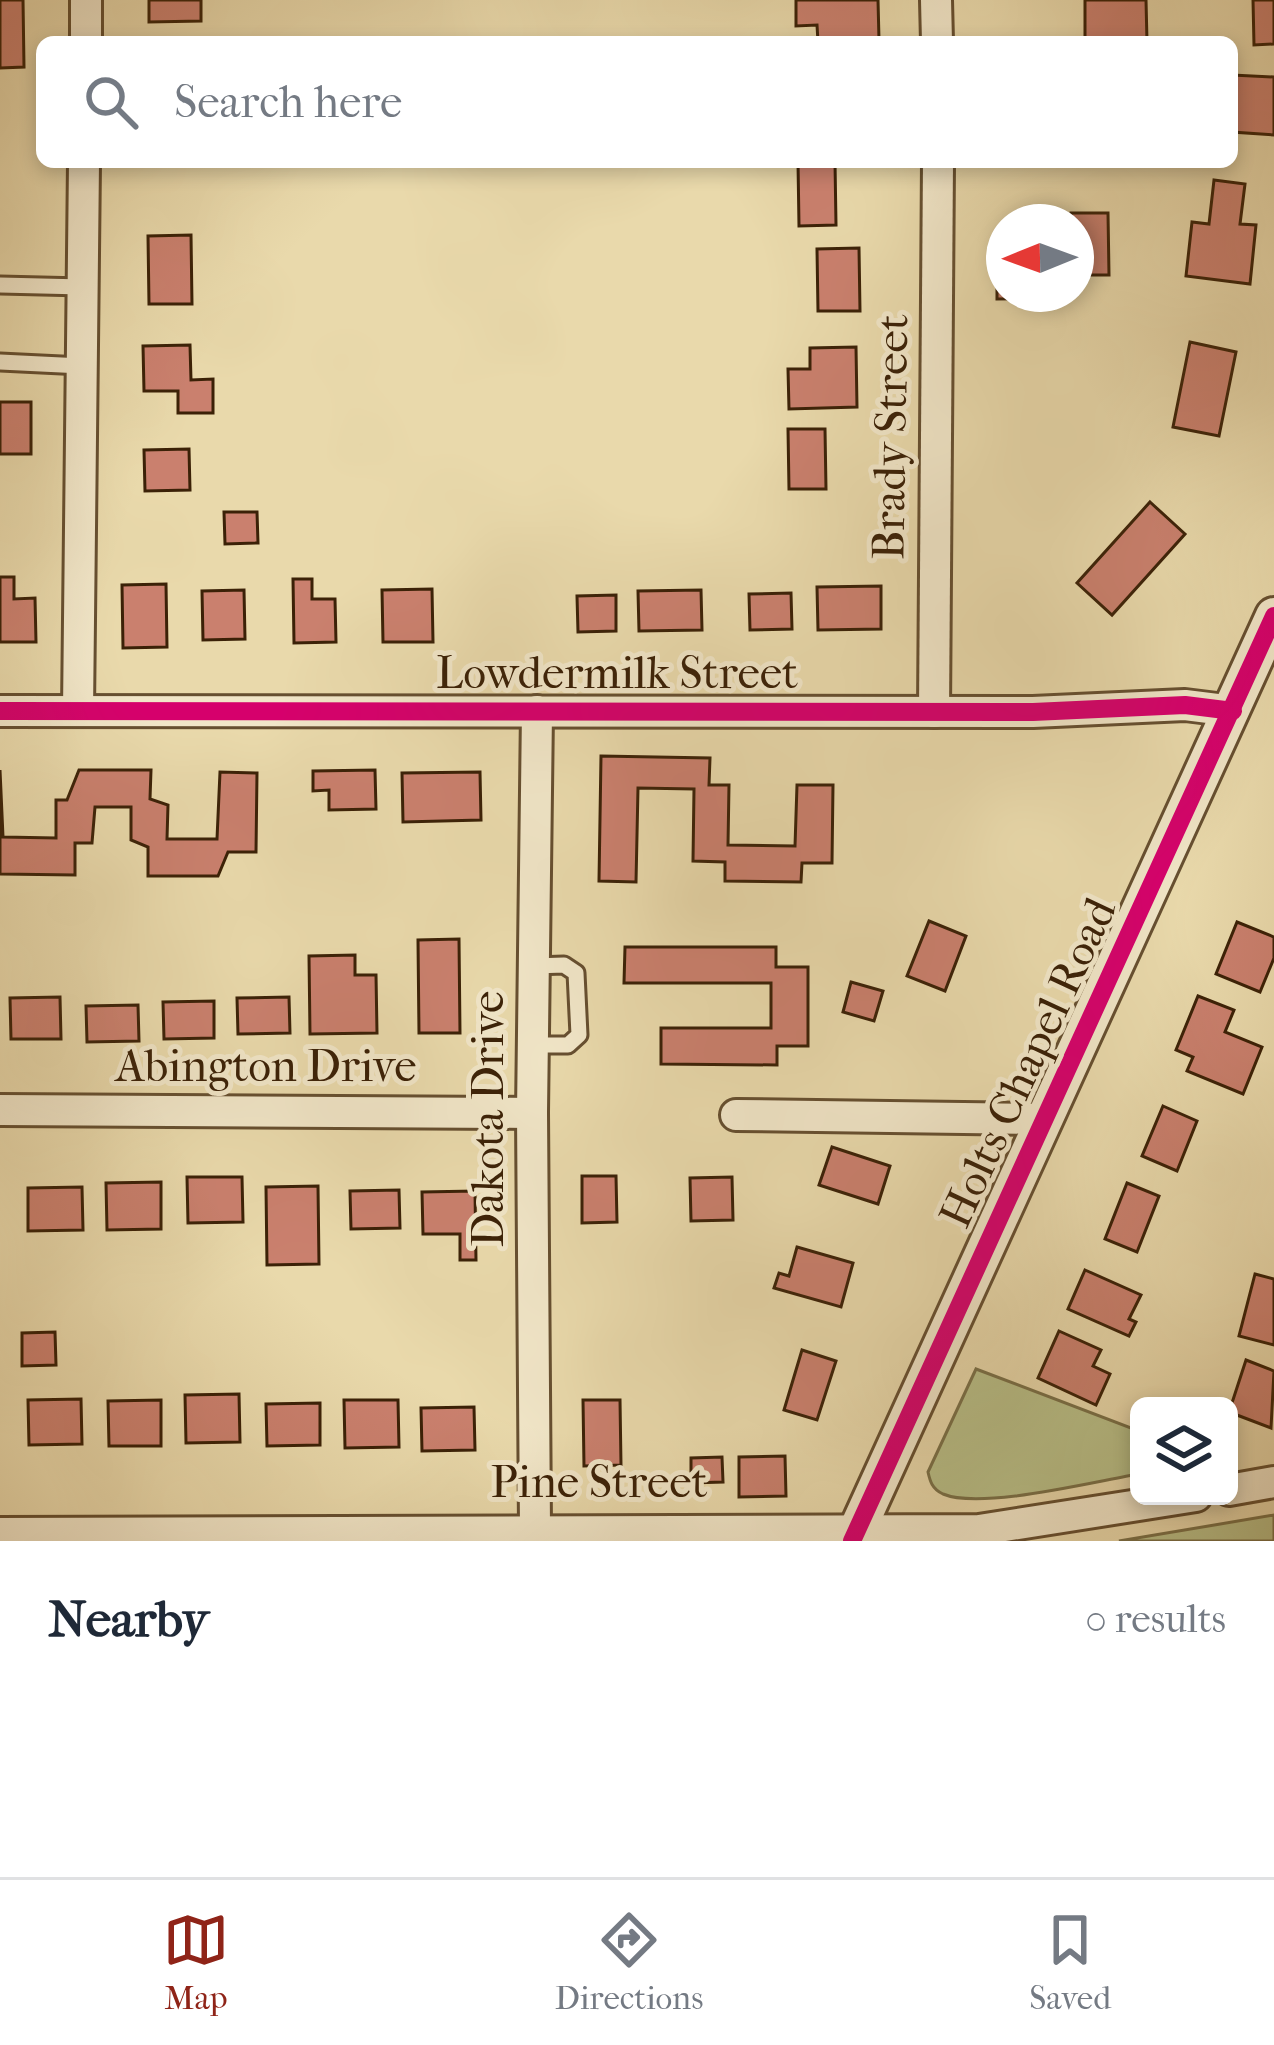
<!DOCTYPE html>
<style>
body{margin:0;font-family:"IM FELL French Canon",serif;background:#f6f6f7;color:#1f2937}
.controls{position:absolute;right:36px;bottom:36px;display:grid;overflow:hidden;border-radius:18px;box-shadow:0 6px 18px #0003}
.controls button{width:108px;height:108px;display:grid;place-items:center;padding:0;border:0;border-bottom:3px solid #e0e1e3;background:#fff;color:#1f2937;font:60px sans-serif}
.compass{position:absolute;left:986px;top:204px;width:108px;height:108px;border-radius:50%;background:#fff;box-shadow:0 6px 18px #0003;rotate:269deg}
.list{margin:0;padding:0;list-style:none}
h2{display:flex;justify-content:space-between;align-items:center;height:156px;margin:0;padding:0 48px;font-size:51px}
h2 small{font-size:39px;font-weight:400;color:#747a83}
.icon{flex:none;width:66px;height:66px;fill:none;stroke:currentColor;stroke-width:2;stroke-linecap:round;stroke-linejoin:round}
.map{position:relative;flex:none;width:1274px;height:1541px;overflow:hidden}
.search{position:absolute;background:#fff;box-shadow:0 6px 18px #0003;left:36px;right:36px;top:36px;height:132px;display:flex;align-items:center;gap:30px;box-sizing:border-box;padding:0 42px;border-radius:18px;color:#747a83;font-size:45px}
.sheet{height:336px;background:#fff}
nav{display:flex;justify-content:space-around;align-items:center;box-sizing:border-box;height:168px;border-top:3px solid #e0e1e3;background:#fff;font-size:33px;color:#747a83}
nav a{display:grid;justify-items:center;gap:6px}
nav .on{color:#8f2418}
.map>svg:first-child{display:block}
.green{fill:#b8bf88;stroke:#7a7048;stroke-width:3}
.building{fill:#ca806e;stroke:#3b2107;stroke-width:3}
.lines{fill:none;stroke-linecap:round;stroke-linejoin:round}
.service-casing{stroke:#664f30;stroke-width:21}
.minor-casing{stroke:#664f30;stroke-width:36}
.tertiary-casing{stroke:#664f30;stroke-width:42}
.service{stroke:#f1e6c8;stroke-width:15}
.minor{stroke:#f1e6c8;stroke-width:30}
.tertiary{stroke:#f1e6c8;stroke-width:36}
.cycleway-casing{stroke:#f1e6c8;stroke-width:26}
.cycleway{stroke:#d6006c;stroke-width:18}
.labels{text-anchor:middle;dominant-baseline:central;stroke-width:10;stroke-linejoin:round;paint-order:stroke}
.street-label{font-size:45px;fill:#3b2107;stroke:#f1e6c8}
</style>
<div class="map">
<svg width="1274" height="1541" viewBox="0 0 1274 1541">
<rect width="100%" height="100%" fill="#e9d9ab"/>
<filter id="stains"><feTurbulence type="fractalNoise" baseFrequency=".00167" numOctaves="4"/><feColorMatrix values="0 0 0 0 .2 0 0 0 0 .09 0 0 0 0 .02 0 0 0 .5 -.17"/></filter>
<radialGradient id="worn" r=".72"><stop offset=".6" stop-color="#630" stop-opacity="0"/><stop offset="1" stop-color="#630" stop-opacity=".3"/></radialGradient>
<g class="green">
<path d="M 976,1369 L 1139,1431 L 1139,1474 C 1096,1481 981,1510 943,1494 C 932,1489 930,1481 928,1472 Z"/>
<path d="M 1274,1515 L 1274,1541 L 1119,1541 Z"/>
</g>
<g class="building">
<path d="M 0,0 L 23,0 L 24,67 L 0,68 Z"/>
<path d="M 149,0 L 201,0 L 201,21 L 149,22 Z"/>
<path d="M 796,0 L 878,0 L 879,40 L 818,42 L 817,25 L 796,26 Z"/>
<path d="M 1085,0 L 1146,0 L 1147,42 L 1085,42 Z"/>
<path d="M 1253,0 L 1274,0 L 1274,44 L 1254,45 Z"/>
<path d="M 1232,75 L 1274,77 L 1274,135 L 1232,132 Z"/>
<path d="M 798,162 L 835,162 L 836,225 L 799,226 Z"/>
<path d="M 1214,180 L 1245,184 L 1240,224 L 1256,225 L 1250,284 L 1186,276 L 1192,222 L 1209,224 Z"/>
<path d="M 1071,213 L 1108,213 L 1109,275 L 1076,275 L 1076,222 L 1071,222 Z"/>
<path d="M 191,235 L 192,304 L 149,304 L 148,236 Z"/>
<path d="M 997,241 L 1004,241 L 1004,294 L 1054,298 L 997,299 Z"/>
<path d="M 859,248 L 860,311 L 818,311 L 817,249 Z"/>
<path d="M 1190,342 L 1236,352 L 1219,436 L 1173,427 Z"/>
<path d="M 190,345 L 191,380 L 213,379 L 213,413 L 178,413 L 178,391 L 144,391 L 143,346 Z"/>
<path d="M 856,347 L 857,407 L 789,409 L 788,369 L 810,369 L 810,348 Z"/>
<rect x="0" y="402" width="31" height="52"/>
<path d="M 788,429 L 825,429 L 826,489 L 789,489 Z"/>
<path d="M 189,449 L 190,490 L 145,491 L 144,450 Z"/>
<path d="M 1150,502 L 1185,534 L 1112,615 L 1077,583 Z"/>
<path d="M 224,512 L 257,512 L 258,543 L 225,544 Z"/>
<path d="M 0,577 L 14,577 L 14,599 L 35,598 L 36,642 L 0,642 Z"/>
<path d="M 293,579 L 312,579 L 312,599 L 335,599 L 336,642 L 294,643 Z"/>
<path d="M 166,584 L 167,647 L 123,648 L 122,585 Z"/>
<path d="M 881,586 L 881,629 L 818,630 L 817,587 Z"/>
<path d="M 432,589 L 433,642 L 383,642 L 382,590 Z"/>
<path d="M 244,590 L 245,639 L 203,640 L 202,591 Z"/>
<path d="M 701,590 L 702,630 L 639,631 L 638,591 Z"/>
<path d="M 791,593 L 792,629 L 750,630 L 749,594 Z"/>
<path d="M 616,595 L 616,631 L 578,632 L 577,596 Z"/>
<path d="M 601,756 L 710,758 L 709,785 L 729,785 L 728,845 L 795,846 L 797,785 L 833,785 L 832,863 L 802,863 L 801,882 L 725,881 L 725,862 L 693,861 L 694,789 L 638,788 L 636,882 L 599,881 Z"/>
<path d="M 0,770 L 3,837 L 56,838 L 56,800 L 67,800 L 79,770 L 151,770 L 150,799 L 168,805 L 167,839 L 217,839 L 220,772 L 257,773 L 256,852 L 228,852 L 218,876 L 148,876 L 148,847 L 131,840 L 131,807 L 95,807 L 92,843 L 75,843 L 75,875 L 0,874 Z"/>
<path d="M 375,770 L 376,809 L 329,810 L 329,790 L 313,791 L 313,771 Z"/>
<path d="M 480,772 L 481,820 L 403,822 L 402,773 Z"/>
<path d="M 929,921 L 966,936 L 945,991 L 907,976 Z"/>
<path d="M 1237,922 L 1274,937 L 1274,958 L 1260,992 L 1216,974 Z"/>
<path d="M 459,939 L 460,1033 L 419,1033 L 418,940 Z"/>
<path d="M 625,947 L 776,947 L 776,967 L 808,967 L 808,1046 L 777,1046 L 777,1065 L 661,1064 L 661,1028 L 771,1028 L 771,983 L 624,983 Z"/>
<path d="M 355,955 L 355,975 L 376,975 L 377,1033 L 310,1034 L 309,956 Z"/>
<path d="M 851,982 L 883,991 L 874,1021 L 843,1012 Z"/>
<path d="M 1198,996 L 1234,1010 L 1225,1032 L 1262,1047 L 1243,1094 L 1187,1071 L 1193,1057 L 1176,1050 Z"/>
<path d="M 60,997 L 61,1039 L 11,1039 L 10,998 Z"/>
<path d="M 289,997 L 290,1033 L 238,1034 L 237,998 Z"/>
<path d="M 214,1001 L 214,1038 L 164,1039 L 163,1002 Z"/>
<path d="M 138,1005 L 139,1041 L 87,1042 L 86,1006 Z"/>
<path d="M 1163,1106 L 1197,1121 L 1177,1171 L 1142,1156 Z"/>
<path d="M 832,1147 L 890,1166 L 878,1204 L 819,1185 Z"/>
<path d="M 582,1176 L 616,1176 L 617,1222 L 582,1223 Z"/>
<path d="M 187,1177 L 242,1177 L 243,1222 L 188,1223 Z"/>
<path d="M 732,1177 L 733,1220 L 691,1221 L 690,1178 Z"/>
<path d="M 161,1182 L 161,1229 L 107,1230 L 106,1183 Z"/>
<path d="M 1127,1183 L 1159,1196 L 1137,1252 L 1105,1239 Z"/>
<path d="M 318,1186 L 319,1264 L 267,1265 L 266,1187 Z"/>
<path d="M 82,1187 L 83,1230 L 28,1231 L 28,1188 Z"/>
<path d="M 399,1190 L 400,1228 L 351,1229 L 350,1191 Z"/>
<path d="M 475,1191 L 476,1260 L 460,1260 L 460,1234 L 423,1234 L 422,1192 Z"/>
<path d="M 797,1247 L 853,1263 L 841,1307 L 774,1288 L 779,1273 L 789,1276 Z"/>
<path d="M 1085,1270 L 1141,1295 L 1129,1319 L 1136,1322 L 1129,1336 L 1068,1309 Z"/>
<path d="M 1255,1274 L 1274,1279 L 1274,1345 L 1239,1336 Z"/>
<path d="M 1059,1331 L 1101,1350 L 1093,1366 L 1110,1374 L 1096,1405 L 1038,1378 Z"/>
<path d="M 55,1332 L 56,1365 L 22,1366 L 22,1333 Z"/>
<path d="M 802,1350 L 836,1361 L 817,1420 L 784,1410 Z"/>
<path d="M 1246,1360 L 1274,1371 L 1271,1428 L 1229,1412 Z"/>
<path d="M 239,1394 L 240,1442 L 186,1443 L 185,1395 Z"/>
<path d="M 81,1399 L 82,1444 L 29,1445 L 28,1400 Z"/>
<path d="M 161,1400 L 161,1446 L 109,1446 L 108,1401 Z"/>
<path d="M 344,1400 L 398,1400 L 399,1447 L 345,1448 Z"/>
<path d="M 583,1400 L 620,1400 L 621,1465 L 584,1466 Z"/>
<path d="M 320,1403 L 320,1445 L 267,1446 L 266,1404 Z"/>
<path d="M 474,1407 L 475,1450 L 422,1451 L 421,1408 Z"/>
<path d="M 785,1456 L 786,1496 L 739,1497 L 739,1457 Z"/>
<path d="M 722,1457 L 723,1482 L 691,1483 L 691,1458 Z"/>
</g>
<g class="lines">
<g class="service-casing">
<g id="service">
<path d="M 0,285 L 83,287"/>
<path d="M 0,362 L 82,366"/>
<path d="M 533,1045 L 568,1045 L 579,1035 L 576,973 L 564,965 L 534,966"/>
</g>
</g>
<g class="minor-casing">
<g id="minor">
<path d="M 936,0 L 937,42"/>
<path d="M 86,42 L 86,0"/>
<path d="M 0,711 L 1033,712 L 1185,705 L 1233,711"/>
<path d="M 78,711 L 84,162"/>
<path d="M 934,712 L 938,162"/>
<path d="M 0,1110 L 532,1113"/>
<path d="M 736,1115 L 1046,1119"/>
<path d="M 1229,1490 L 1274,1482"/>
<path d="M 535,1527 L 532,1113 L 537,711"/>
<path d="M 0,1533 L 979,1530 L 1196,1496"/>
</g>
</g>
<g class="tertiary-casing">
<path id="tertiary" d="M 852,1541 L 1274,616"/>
</g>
<use href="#service" class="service"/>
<use href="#minor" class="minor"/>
<use href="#tertiary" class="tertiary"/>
<g class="cycleway-casing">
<g id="cycleway">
<path d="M 0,711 L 1033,712 L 1185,705 L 1233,711"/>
<path d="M 852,1541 L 1274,616"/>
</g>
</g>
<use href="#cycleway" class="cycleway"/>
</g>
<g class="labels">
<g class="street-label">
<text transform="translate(891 437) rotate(-89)">Brady Street</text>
<text x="617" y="673">Lowdermilk Street</text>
<text transform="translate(1028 1063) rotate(-65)">Holts Chapel Road</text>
<text x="266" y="1066">Abington Drive</text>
<text transform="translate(488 1119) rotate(-90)">Dakota Drive</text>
<text x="599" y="1482">Pine Street</text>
</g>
</g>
<rect width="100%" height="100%" filter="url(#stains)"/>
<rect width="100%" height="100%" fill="url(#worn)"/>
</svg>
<div class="controls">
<button><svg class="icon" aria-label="layers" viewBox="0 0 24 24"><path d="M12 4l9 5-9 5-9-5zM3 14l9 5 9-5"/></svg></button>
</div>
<svg class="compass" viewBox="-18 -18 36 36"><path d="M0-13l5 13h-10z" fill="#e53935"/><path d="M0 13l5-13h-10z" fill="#747a83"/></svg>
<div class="search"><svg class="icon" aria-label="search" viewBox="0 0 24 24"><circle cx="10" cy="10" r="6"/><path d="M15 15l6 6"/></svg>Search here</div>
</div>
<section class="sheet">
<h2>Nearby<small>0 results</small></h2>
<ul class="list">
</ul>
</section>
<nav>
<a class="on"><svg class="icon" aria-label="map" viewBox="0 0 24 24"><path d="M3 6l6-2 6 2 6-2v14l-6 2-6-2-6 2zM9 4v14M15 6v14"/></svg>Map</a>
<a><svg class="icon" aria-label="directions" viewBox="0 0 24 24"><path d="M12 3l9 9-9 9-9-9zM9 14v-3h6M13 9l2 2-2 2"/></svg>Directions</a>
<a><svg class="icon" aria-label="saved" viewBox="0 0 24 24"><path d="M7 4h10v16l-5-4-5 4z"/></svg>Saved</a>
</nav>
